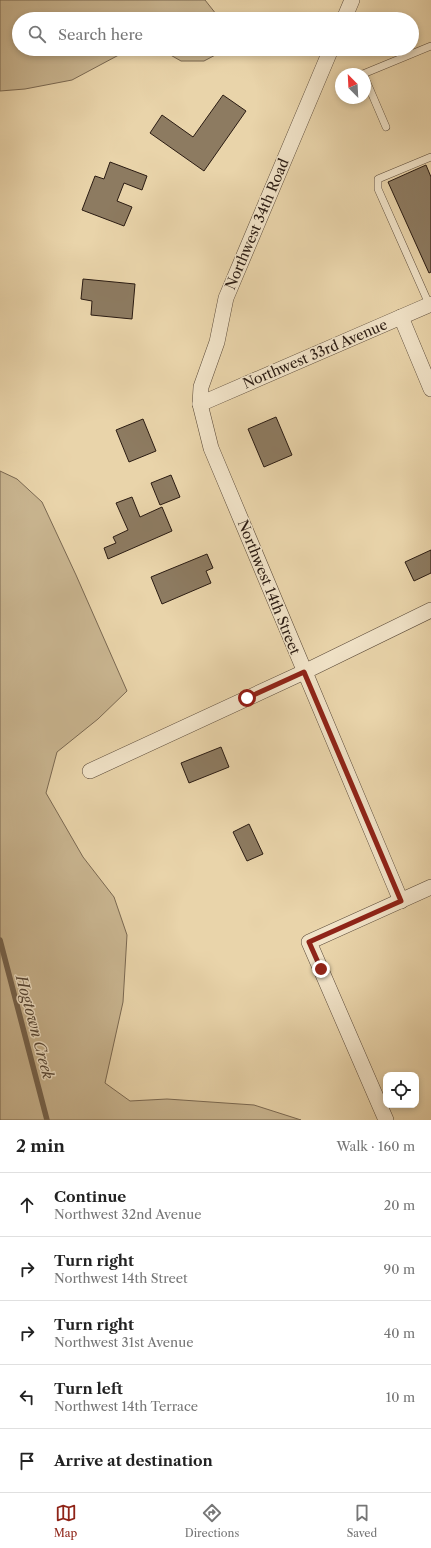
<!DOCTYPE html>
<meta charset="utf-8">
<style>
body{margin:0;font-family:"Libre Caslon Text",serif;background:#f6f6f6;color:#222}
.controls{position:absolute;right:12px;bottom:12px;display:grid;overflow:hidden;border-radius:8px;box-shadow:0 2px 6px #0003}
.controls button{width:36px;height:36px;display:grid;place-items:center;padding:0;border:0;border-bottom:1px solid #e0e0e0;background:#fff;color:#222;font:20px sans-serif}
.compass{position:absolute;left:335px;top:68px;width:36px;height:36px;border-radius:50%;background:#fff;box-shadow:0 2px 6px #0003;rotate:336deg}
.stop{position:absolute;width:12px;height:12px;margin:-9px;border:3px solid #8f2418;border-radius:50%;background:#fff}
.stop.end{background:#8f2418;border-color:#fff;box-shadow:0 1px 4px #0008}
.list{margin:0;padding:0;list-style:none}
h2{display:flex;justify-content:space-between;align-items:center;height:52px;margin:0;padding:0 16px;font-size:17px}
h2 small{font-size:13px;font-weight:400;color:#767676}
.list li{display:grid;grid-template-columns:26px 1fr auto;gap:12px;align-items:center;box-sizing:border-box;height:64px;padding:0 16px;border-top:1px solid #e0e0e0}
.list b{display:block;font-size:15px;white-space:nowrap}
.list p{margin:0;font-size:13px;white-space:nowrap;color:#767676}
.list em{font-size:13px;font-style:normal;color:#767676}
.icon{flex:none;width:22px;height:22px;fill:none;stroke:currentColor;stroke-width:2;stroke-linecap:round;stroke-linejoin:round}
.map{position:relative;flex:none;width:431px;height:1120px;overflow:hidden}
.search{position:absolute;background:#fff;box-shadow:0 2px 6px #0003;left:12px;right:12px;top:12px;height:44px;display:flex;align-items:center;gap:10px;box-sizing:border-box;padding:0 14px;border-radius:22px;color:#767676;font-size:15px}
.sheet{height:372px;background:#fff}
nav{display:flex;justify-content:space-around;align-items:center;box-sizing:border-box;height:56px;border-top:1px solid #e0e0e0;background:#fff;font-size:11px;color:#767676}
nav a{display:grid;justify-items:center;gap:2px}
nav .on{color:#8f2418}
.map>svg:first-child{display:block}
.green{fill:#c9b590;stroke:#7a6851}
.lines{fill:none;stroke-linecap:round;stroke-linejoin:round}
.stream{stroke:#76644e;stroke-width:5.5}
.building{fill:#8d7b61;stroke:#2a1b12}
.lane-casing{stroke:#5a4938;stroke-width:8}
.street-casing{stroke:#5a4938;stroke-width:16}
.lane{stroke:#f1e3c8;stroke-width:7}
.street{stroke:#f1e3c8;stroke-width:15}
.route{stroke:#8f2418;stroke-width:5}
.labels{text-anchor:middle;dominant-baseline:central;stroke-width:3;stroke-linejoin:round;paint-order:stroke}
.street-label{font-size:14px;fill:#2a1b12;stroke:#f1e3c8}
.water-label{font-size:15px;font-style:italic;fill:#564635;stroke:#f1e3c8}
</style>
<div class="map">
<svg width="431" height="1120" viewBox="0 0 431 1120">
<rect width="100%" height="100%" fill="#e9d4aa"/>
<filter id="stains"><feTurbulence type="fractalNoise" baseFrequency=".005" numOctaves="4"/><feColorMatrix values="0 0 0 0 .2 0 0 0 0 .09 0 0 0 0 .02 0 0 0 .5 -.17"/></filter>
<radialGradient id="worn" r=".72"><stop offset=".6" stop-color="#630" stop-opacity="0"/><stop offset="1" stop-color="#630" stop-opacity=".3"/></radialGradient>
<g class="green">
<path d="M 0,0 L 205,0 L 220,19 L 19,19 L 19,49 L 130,49 L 72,80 L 25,89 L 0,91 Z"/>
<path d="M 160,49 L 221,49 L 221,52 L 204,61 L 181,61 Z"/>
<path d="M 0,471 L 17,479 L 42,502 L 76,575 L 127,691 L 98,719 L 57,752 L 46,793 L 83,857 L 114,897 L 127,935 L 123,1002 L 105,1083 L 130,1101 L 167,1099 L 254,1105 L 301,1120 L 0,1120 Z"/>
</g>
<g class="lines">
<path class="stream" d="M 0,940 L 47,1120"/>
</g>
<g class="building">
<path d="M 223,95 L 246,111 L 204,171 L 150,133 L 162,115 L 193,137 Z"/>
<path d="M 110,162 L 147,176 L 142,190 L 124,183 L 117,201 L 132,207 L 124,226 L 82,210 L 95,176 L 104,179 Z"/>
<path d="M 426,165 L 431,177 L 431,272 L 429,273 L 388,182 Z"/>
<path d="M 83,279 L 135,284 L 132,319 L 91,315 L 92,301 L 81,299 Z"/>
<path d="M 276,417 L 292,455 L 264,467 L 248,429 Z"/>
<path d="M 143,419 L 156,451 L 129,462 L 116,430 Z"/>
<path d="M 171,475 L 180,497 L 160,505 L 151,483 Z"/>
<path d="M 132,497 L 140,517 L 162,507 L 172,531 L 108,559 L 104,548 L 116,543 L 113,537 L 128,530 L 116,503 Z"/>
<path d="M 431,550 L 431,573 L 414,581 L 405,562 Z"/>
<path d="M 207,554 L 213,568 L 206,571 L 211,583 L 162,604 L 151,577 Z"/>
<path d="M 221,747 L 229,767 L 189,783 L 181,763 Z"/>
<path d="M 249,824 L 263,854 L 247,861 L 233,832 Z"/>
</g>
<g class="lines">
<g class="lane-casing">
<g id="lane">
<path d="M 363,74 L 431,46"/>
<path d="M 365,78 L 386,127"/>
<path d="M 429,304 L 378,189 L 378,179 L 431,157"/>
</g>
</g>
<g class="street-casing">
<g id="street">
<path d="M 344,19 L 352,0"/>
<path d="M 331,49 L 226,298 L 217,342 L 201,387 L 200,404 L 211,448 L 401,901"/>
<path d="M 401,317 L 431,389"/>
<path d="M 200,404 L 431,304"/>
<path d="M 90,771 L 304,672 L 431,610"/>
<path d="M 386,1120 L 309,942 L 431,887"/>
</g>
</g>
<use href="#lane" class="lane"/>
<use href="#street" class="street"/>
</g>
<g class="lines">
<path class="route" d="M 247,698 L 304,672 L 401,901 L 309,942 L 321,969"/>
</g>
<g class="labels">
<g class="street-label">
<text transform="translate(257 224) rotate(-67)">Northwest 34th Road</text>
<text transform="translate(315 354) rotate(-23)">Northwest 33rd Avenue</text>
<text transform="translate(269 587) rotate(68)">Northwest 14th Street</text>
</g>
<g class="water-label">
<text transform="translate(35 1027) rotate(75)">Hogtown Creek</text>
</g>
</g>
<rect width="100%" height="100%" filter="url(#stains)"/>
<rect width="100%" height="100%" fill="url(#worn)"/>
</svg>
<div class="controls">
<button><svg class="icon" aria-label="locate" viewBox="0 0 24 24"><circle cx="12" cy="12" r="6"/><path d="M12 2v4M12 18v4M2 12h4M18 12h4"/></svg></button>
</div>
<svg class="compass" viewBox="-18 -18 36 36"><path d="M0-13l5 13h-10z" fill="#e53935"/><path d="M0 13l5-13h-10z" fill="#767676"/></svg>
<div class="stop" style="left:247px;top:698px"></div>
<div class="stop end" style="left:321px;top:969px"></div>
<div class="search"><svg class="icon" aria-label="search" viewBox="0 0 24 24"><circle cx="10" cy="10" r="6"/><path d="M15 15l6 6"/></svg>Search here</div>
</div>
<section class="sheet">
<h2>2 min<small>Walk · 160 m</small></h2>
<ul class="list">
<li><svg class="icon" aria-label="ahead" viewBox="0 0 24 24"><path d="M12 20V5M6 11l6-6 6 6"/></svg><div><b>Continue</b><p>Northwest 32nd Avenue</p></div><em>20 m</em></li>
<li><svg class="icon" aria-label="right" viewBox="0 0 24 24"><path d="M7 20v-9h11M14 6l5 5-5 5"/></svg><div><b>Turn right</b><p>Northwest 14th Street</p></div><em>90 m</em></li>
<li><svg class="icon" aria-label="right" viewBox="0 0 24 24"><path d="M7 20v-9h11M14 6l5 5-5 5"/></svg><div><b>Turn right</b><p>Northwest 31st Avenue</p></div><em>40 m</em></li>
<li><svg class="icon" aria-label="left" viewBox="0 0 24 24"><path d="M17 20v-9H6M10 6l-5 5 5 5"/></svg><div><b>Turn left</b><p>Northwest 14th Terrace</p></div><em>10 m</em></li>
<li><svg class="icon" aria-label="arrive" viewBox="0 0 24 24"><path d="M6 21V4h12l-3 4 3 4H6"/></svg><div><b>Arrive at destination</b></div></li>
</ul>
</section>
<nav>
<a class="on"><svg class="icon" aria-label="map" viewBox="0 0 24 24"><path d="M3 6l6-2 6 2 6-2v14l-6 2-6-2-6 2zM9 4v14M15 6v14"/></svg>Map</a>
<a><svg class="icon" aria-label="directions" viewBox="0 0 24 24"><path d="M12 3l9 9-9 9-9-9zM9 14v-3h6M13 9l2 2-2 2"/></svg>Directions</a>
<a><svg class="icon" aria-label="saved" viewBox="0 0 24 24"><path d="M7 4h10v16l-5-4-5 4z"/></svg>Saved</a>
</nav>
